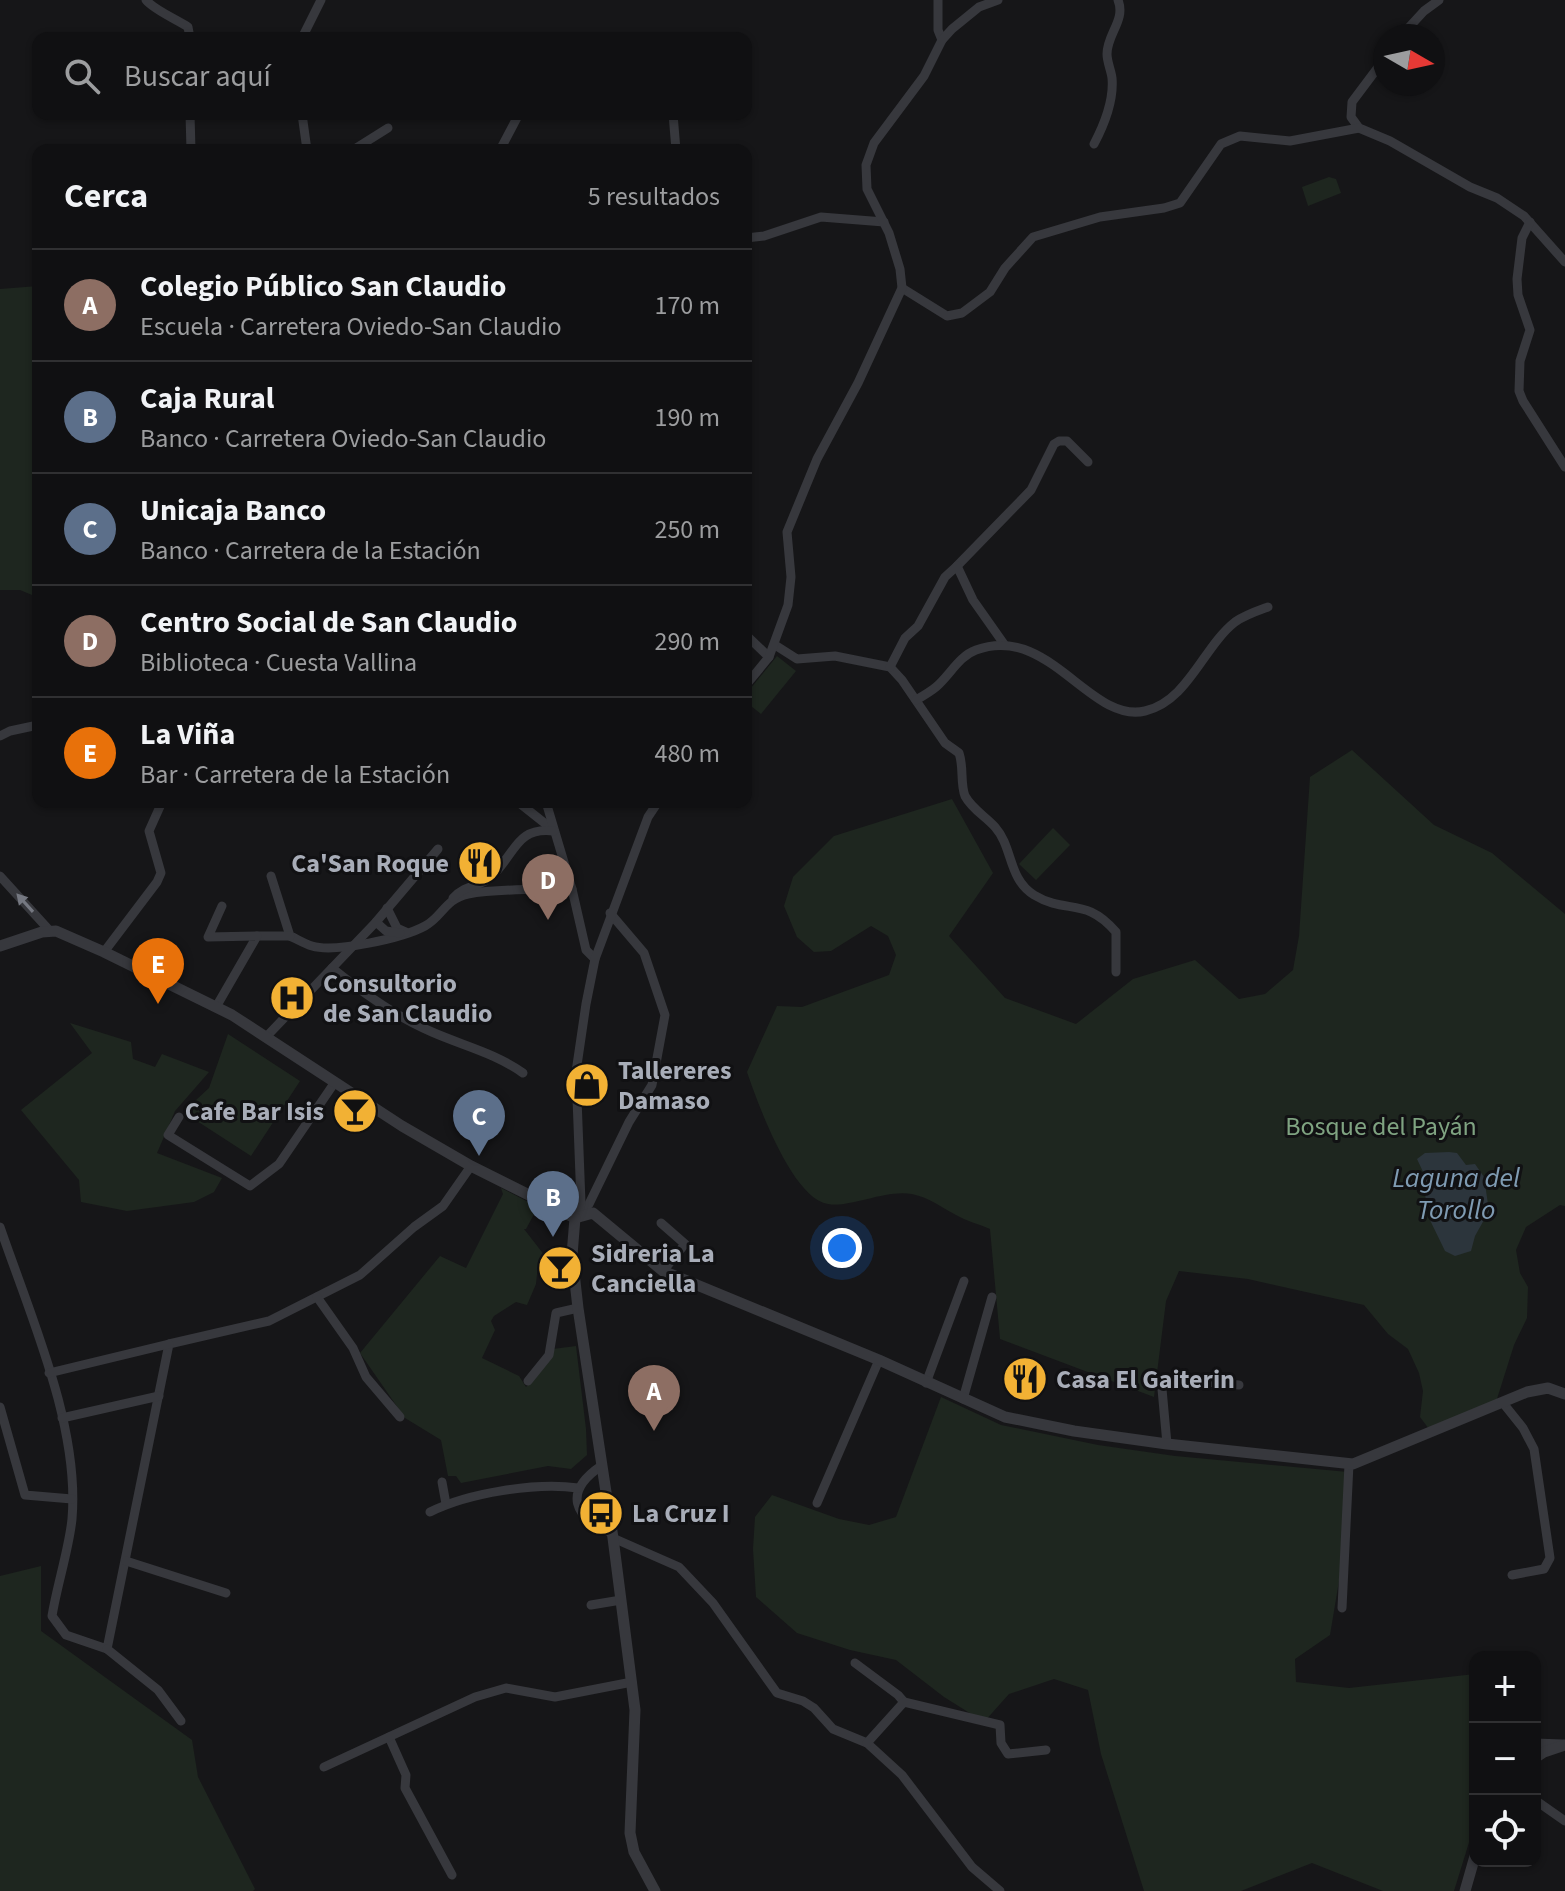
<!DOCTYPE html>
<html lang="es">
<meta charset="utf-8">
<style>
body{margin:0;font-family:"Source Sans 3",sans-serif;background:#1e1e20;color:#f1f3f6}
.controls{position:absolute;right:24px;bottom:24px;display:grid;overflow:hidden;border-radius:16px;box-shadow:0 2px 6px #0004}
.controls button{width:72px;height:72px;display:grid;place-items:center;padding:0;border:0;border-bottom:2px solid #303032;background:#101012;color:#f1f3f6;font:40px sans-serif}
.compass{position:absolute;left:1373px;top:24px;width:72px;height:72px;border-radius:50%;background:#101012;box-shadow:0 2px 6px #0004;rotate:99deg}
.you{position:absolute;left:842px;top:1248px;width:28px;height:28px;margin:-20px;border:6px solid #fff;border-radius:50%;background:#1a73e8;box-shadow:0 0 0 12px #1a73e833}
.badge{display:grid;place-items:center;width:52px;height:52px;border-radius:50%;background:#ea580c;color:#fff;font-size:26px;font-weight:700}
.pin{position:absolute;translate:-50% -66px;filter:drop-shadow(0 2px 4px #0008)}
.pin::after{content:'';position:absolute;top:42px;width:28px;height:24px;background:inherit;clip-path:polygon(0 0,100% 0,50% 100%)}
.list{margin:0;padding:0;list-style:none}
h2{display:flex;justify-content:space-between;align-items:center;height:104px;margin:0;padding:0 32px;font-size:34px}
h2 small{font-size:26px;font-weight:400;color:#9c9d9f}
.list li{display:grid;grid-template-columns:52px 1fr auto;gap:24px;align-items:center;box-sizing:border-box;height:112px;padding:0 32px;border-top:2px solid #303032}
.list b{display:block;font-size:30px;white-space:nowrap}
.list p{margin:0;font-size:26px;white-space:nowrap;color:#9c9d9f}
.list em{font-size:26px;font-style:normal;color:#9c9d9f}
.icon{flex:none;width:44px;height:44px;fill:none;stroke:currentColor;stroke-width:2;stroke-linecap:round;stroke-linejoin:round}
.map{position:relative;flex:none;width:1565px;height:1891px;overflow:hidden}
.search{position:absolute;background:#101012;box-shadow:0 2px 6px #0004;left:32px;top:32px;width:720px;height:88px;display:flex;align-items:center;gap:20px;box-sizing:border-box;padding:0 28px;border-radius:16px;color:#9c9d9f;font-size:30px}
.panel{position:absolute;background:#101012;box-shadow:0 2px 6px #0004;left:32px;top:144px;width:720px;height:664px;border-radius:16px}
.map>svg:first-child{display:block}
.green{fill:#1e261f}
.water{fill:#2c353c}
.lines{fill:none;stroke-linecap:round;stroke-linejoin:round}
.minor{stroke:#37383d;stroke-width:9}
.tertiary{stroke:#37383d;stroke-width:11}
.oneway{fill:#757881}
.labels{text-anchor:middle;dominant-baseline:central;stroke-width:6;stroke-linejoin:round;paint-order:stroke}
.poi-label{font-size:26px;font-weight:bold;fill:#a8adb8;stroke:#111113;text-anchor:start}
.park-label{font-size:26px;fill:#7fa381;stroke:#111113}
.water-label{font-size:28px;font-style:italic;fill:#7f9bb3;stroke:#111113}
</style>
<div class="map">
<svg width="1565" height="1891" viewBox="0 0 1565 1891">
<rect width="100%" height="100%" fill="#161618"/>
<g class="green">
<path d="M 1329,177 L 1336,179 L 1341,193 L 1308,206 L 1302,187 Z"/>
<path d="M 38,286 L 38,590 L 32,595 L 20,590 L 0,590 L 0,289 Z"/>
<path d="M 777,656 L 796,671 L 761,714 L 746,702 L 746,694 Z"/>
<path d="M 1352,750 L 1434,825 L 1492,853 L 1565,914 L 1565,1206 L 1560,1205 L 1526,1227 L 1516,1250 L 1520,1273 L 1528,1287 L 1527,1318 L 1514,1345 L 1496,1402 L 1429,1429 L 1420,1417 L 1423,1391 L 1419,1373 L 1408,1349 L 1388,1334 L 1364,1305 L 1248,1279 L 1179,1271 L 1166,1301 L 1154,1397 L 1000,1339 L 990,1229 C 979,1224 966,1221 956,1215 C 941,1207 930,1198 912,1194 C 886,1189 850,1208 828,1204 C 792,1198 758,1104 747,1072 L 777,1006 L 802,1007 L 889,975 L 896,955 L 888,936 L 871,926 L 831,951 L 814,952 L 797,937 L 784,906 L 793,877 L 834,836 L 952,799 L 993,873 L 949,936 L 1005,998 L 1076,1024 L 1133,979 L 1195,960 L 1239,999 L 1265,994 L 1293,970 L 1299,936 L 1310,777 Z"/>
<path d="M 1053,828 L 1070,845 L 1036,880 L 1019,864 Z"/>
<path d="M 70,1023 L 131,1042 L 133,1059 L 155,1067 L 162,1054 L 209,1072 L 175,1111 L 157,1153 L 222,1178 L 214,1192 L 194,1202 L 127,1211 L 81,1202 L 79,1180 L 21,1110 L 92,1053 Z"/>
<path d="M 228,1034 L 300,1081 L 251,1156 L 183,1112 L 209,1088 Z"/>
<path d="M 501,1188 L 538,1207 L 526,1229 L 524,1229 L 545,1256 L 538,1264 L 536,1284 L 527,1305 L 516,1302 L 494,1316 L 491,1321 L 495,1330 L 482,1358 L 519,1376 L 526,1387 L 535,1378 L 553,1349 L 576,1346 L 586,1429 L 587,1455 L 571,1469 L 548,1466 L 461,1483 L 456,1476 L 448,1476 L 441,1440 L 405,1418 L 360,1353 L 440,1256 L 466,1268 L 503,1194 Z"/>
<path d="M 941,1397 L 1001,1425 L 1098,1445 L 1175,1456 L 1348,1472 L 1347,1533 L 1330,1635 L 1295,1659 L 1296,1682 L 1349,1688 L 1475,1674 L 1475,1823 L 1454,1891 L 1383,1891 L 1312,1863 L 1241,1891 L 1144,1891 L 1101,1754 L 1088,1690 L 1054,1679 L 1009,1694 L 984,1722 L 944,1697 L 896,1660 L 850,1650 L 797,1633 L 756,1597 L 753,1549 L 755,1517 L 772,1495 L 839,1519 L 869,1525 L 896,1517 Z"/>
<path d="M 41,1566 L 41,1631 L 192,1740 L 198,1777 L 255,1889 L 253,1891 L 0,1891 L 0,1576 Z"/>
</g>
<path class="water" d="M 1449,1152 L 1457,1153 L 1466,1165 L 1475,1164 L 1484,1177 L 1489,1211 L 1475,1236 L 1471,1251 L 1455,1256 L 1445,1251 L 1428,1216 L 1424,1186 L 1425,1176 L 1417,1159 L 1425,1153 Z"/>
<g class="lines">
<g class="minor">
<path d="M 146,0 C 154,10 176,19 188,27 L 190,38"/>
<path d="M 938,0 L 938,30 L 942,40"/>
<path d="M 1401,36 L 1424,11 L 1439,0"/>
<path d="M 302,38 L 321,0"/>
<path d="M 1385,58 L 1352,102 L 1351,117 L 1359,128 L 1390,141 L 1470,187 L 1497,198 L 1524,216 L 1565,262"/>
<path d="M 190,114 L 191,150"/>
<path d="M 302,114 L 307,150"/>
<path d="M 673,114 L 676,150"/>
<path d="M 1094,144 C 1104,125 1114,100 1112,78 C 1111,70 1107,62 1107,54 C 1107,34 1126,20 1118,0"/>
<path d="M 353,150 L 388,128"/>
<path d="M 500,150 L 519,114"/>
<path d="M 1530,222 L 1522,238 L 1517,279 L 1518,295 L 1530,330 L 1520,361 L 1519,391 L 1523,401 L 1565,467"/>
<path d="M 746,238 L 764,236 L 821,217 L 884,222"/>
<path d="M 902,288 L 947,316 L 962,313 L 990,292 L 1005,268 L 1033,237 L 1100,217 L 1164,208 L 1180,203 L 1221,144 L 1240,136 L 1290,141 L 1359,128"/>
<path d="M 957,566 L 1031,490 L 1054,444 L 1059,441 L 1067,441 L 1088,462"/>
<path d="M 746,635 L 769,657"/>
<path d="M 775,645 L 797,659 L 835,656 L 890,667 L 902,680 L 945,743 L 959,753 C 964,767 960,783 965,796 C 972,809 985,816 995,827 C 1013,847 1008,879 1034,895 C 1067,915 1085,896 1116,932 L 1116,972"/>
<path d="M 890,667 L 905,638 L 918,626 L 945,577 L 957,566 L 973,600 L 1004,644"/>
<path d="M 746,685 L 769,657 L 788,605 L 791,577 L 787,532 L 817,459 L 858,383 L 902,288 L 900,269 L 889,233 L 867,189 L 866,165 L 874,143 L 924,76 L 942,40 L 952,29 L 979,7 L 998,0"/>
<path d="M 916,700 C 923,696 930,692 936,687 C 950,675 959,656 976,650 C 1049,623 1090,724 1145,711 C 1188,701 1203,647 1235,622 C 1245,615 1257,611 1268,607"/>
<path d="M 0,736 L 10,731 L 38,725"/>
<path d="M 518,802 L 552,829"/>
<path d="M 546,802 L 572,889 L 586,950 L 595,959"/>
<path d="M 0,876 L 50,931"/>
<path d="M 271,876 L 290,936 C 297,939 305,944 312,946 C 335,953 403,938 425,926 C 442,917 445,899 468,894 C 500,888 540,890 572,889"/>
<path d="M 453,898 C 467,883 479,888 491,877 C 515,855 516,826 554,831"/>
<path d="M 387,908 L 397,928 L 406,932"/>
<path d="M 376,922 L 386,931 L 400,933"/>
<path d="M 257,936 L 290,936"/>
<path d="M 104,952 L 157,882 L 161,873 L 149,831 L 162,802"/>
<path d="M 332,968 C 363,993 396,1017 432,1032 C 464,1046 495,1053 523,1073"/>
<path d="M 216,1007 L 257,936 L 208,937 L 222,906"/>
<path d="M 267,1036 L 376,922 L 438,849"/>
<path d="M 179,1117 L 168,1135 L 250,1186 L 279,1164 L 335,1082"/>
<path d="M 577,1216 L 589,1204 L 629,1122 L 652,1085 L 665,1015 L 644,953 L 610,913"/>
<path d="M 578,1216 L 581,1203 L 576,1072 L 586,1004 L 595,959 L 648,817 L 658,802"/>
<path d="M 661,1223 L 685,1244 L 663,1271"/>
<path d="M 0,1227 C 30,1315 80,1426 72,1519 C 69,1549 57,1585 52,1616 L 66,1635 L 107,1649 L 169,1344 L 269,1321 L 360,1275 L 414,1227 L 443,1206 L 471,1166"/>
<path d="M 317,1297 L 353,1348 L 366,1377 L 400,1417"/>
<path d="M 49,1373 L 169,1344"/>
<path d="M 528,1381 L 549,1355 L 556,1313 L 578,1308"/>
<path d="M 926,1383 L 964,1281"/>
<path d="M 963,1399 L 992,1297"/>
<path d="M 1503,1403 L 1523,1428 L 1534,1449 L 1550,1558 L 1544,1569 L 1512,1575"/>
<path d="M 0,1407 L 25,1495 L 72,1499"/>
<path d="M 62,1418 L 159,1396"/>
<path d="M 1167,1444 L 1161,1378 L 1239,1385"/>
<path d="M 601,1466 C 563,1492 573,1518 612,1533"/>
<path d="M 442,1482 L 446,1504"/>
<path d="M 817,1503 L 879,1360"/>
<path d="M 430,1512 C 468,1493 536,1482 578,1488"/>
<path d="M 613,1538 L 679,1567 L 713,1603 L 777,1693 L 803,1701 L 814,1708 L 833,1729 L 867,1743 L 902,1775 L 972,1867 L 1000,1891"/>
<path d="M 126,1561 L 226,1593"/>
<path d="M 591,1605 L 621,1600"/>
<path d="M 1342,1608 L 1349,1464"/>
<path d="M 107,1649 L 158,1690 L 181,1721"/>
<path d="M 855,1663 L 898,1695 L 904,1702"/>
<path d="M 389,1737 L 406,1775 L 405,1788 L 452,1875"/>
<path d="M 867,1743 L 904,1702 L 1000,1725 L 1001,1743 L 1008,1754 L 1046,1750"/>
<path d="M 1535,1743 L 1563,1744"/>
<path d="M 324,1767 L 475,1697 L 506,1688 L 555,1697 L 632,1682"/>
<path d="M 1535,1800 L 1565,1821"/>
</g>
<g class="tertiary">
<path d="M 0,946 L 42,932 L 56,931 L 104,952 L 232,1015 L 402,1126 L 471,1166 L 575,1218"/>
<path d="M 575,1218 L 593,1213 L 663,1271 L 879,1360 L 1005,1417 L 1074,1431 L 1167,1444 L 1353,1464 L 1527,1392 L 1548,1388 L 1565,1394"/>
<path d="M 575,1218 L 572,1255 L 578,1308 L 613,1538 L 635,1710 L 630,1833 L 634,1852 L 655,1891"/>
<path d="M 1535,1758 L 1544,1752 L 1565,1745"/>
<path d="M 1465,1891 L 1475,1856"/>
</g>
</g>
<defs><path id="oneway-solid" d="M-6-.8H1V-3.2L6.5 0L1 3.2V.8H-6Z" transform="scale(2)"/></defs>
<use class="oneway" href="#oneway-solid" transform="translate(25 903) rotate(-132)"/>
<defs>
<g id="restaurant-disc" transform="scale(2.3)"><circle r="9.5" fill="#f2b134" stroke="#111113"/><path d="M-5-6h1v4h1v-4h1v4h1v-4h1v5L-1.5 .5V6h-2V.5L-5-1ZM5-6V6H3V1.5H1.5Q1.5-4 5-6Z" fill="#111"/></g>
<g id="hospital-disc" transform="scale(2.3)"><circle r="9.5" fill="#f2b134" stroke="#111113"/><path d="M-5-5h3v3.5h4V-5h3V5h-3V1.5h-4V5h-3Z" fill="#111"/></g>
<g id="shop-disc" transform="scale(2.3)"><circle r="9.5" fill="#f2b134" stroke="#111113"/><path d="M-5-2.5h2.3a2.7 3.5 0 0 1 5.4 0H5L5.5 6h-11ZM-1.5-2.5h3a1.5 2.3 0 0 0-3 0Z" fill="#111"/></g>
<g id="bar-disc" transform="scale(2.3)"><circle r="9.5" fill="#f2b134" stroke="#111113"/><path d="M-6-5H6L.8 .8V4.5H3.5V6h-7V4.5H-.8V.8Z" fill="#111"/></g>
<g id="bus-disc" transform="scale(2.3)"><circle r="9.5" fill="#f2b134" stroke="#111113"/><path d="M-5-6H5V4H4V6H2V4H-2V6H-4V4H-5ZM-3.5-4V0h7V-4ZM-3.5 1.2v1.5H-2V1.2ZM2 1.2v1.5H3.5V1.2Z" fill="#111"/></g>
</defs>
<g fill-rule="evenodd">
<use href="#restaurant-disc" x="480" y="863"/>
<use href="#hospital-disc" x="292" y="998"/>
<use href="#shop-disc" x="587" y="1085"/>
<use href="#bar-disc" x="355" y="1111"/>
<use href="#bar-disc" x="560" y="1268"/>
<use href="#restaurant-disc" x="1025" y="1379"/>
<use href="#bus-disc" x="601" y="1513"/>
</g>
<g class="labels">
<g class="poi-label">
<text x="449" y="863" text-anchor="end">Ca'San Roque</text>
<text x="323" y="983">Consultorio<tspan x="323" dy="30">de San Claudio</tspan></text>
<text x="618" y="1070">Tallereres<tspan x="618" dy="30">Damaso</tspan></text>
<text x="324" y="1111" text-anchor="end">Cafe Bar Isis</text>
<text x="591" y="1253">Sidreria La<tspan x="591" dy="30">Canciella</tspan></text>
<text x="1056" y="1379">Casa El Gaiterin</text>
<text x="632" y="1513">La Cruz I</text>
</g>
<g class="park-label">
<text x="1381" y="1126">Bosque del Payán</text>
</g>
<g class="water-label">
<text x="1456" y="1178">Laguna del<tspan x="1456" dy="32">Torollo</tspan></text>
</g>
</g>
</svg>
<div class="controls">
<button>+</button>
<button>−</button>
<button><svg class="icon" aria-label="locate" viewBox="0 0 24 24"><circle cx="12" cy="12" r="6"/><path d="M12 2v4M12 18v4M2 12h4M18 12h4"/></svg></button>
</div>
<svg class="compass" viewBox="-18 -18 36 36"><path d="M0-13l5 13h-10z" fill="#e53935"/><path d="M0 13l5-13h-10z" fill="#9c9d9f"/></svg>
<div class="you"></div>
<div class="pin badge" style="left:654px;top:1431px;background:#8d6e63">A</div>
<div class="pin badge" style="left:553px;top:1237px;background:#5c6f8a">B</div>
<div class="pin badge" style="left:479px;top:1156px;background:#5c6f8a">C</div>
<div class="pin badge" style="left:548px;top:920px;background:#8d6e63">D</div>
<div class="pin badge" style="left:158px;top:1004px;background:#e8710a">E</div>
<div class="search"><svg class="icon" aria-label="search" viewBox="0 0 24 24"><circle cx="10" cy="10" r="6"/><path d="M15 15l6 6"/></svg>Buscar aquí</div>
<section class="panel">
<h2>Cerca<small>5 resultados</small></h2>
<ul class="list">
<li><span class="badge" style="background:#8d6e63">A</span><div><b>Colegio Público San Claudio</b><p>Escuela · Carretera Oviedo-San Claudio</p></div><em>170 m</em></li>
<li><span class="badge" style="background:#5c6f8a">B</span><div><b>Caja Rural</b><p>Banco · Carretera Oviedo-San Claudio</p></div><em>190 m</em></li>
<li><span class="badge" style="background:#5c6f8a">C</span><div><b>Unicaja Banco</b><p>Banco · Carretera de la Estación</p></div><em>250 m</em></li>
<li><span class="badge" style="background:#8d6e63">D</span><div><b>Centro Social de San Claudio</b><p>Biblioteca · Cuesta Vallina</p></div><em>290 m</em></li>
<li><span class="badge" style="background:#e8710a">E</span><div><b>La Viña</b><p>Bar · Carretera de la Estación</p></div><em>480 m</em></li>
</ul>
</section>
</div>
